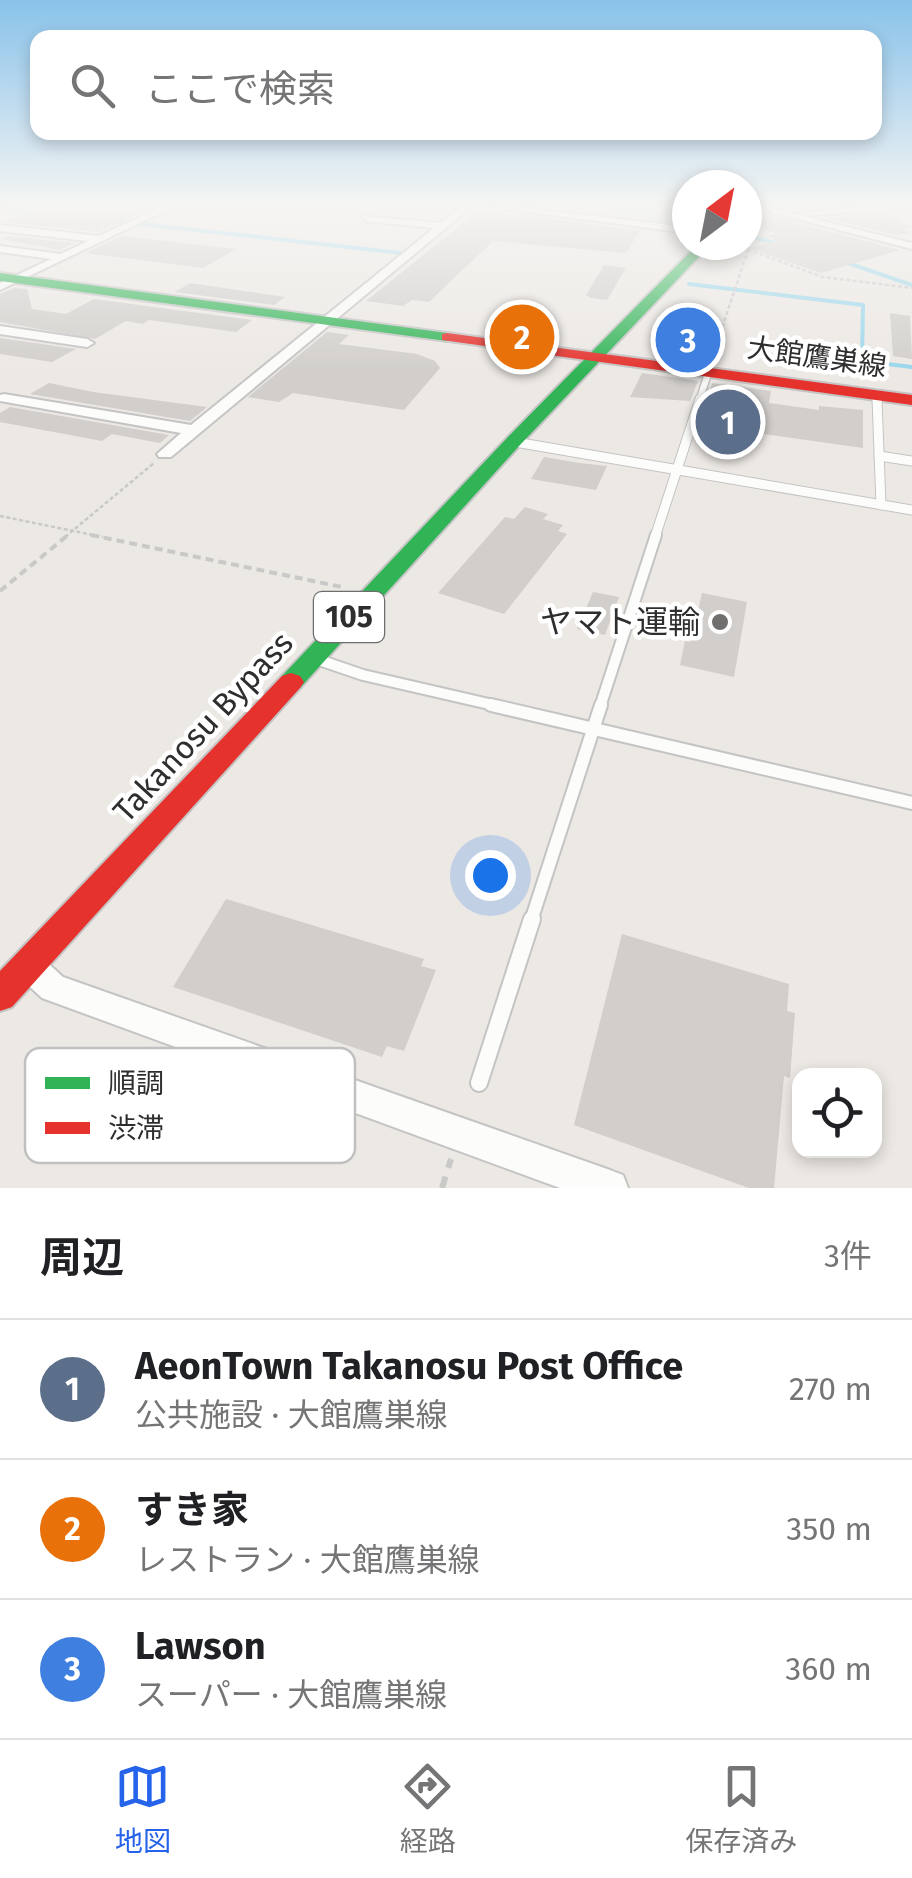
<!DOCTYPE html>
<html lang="ja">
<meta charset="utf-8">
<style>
body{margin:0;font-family:"Fira Sans","Noto Sans JP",sans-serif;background:#f2f2f2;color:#202124}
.controls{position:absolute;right:30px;bottom:30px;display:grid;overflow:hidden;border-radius:20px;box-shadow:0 5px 15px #0003}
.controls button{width:90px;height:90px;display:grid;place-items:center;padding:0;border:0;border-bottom:2px solid #e0e0e0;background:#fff;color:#202124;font:50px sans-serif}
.compass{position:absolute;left:672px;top:170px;width:90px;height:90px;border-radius:50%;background:#fff;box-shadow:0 5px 15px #0003;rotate:32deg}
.you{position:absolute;left:490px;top:875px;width:35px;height:35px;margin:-25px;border:8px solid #fff;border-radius:50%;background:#1a73e8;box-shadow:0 0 0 15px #1a73e833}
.badge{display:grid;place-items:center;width:65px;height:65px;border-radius:50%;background:#2563eb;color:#fff;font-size:32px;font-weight:700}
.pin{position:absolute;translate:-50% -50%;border:5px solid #fff;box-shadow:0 2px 10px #0006}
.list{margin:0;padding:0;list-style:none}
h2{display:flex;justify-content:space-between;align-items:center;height:130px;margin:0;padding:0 40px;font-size:42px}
h2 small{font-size:32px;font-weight:400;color:#757577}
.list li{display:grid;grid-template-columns:65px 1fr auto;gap:30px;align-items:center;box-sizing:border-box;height:140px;padding:0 40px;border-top:2px solid #e0e0e0}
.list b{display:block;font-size:38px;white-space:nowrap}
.list p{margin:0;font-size:32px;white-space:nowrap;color:#757577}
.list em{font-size:32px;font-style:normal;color:#757577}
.icon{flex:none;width:55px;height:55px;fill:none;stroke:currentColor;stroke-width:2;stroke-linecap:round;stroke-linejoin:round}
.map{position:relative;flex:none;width:912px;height:1188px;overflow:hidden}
.search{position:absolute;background:#fff;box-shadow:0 5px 15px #0003;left:30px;right:30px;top:30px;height:110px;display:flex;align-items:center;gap:25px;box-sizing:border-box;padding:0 35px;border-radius:20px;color:#757577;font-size:38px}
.sheet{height:550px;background:#fff}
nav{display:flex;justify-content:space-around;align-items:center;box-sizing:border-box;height:140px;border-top:2px solid #e0e0e0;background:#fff;font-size:28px;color:#757577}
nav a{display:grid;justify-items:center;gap:5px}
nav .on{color:#2563eb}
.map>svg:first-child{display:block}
.cemetery{fill:#d8e0cc}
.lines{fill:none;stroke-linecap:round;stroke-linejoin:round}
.stream{stroke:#99d6ec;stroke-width:4}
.building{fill:#d1cecb}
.lane-far4-casing{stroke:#c5c4c5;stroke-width:9}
.lane-far3-casing{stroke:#c5c4c5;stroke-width:11}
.lane-far2-casing{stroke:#c5c4c5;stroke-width:14}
.lane-far1-casing{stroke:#c5c4c5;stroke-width:16}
.lane-casing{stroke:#c5c4c5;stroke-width:20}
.street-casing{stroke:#c5c4c5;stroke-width:4}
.fast-casing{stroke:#c5c4c5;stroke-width:4}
.jam-casing{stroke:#c5c4c5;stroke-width:4}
.path-far2{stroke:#c9c9c8;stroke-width:2.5;stroke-dasharray:4 2.5;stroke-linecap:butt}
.path-far1{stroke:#c9c9c8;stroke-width:4;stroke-dasharray:8 5;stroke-linecap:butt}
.path{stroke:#c9c9c8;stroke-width:6;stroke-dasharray:12 9;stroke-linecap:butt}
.lane-far4{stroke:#fcfcfb;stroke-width:6}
.lane-far3{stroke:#fcfcfb;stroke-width:9}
.lane-far2{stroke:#fcfcfb;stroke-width:10}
.lane-far1{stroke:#fcfcfb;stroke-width:12}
.lane{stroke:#fcfcfb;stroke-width:16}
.street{fill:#fcfcfb;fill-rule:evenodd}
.fast{fill:#30b455;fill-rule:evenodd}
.jam{fill:#e5322d;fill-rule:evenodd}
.poi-dot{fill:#706f6e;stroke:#fff;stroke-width:4}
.labels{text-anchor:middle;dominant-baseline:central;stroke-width:9;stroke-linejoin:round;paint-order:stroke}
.far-street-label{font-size:28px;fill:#2e2e2e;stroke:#fff}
.shield{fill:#fff;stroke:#6d6d6d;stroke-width:2.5}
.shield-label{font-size:30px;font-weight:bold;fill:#2e2e2e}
.poi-label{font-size:32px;fill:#2e2e2e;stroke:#fff;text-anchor:end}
.street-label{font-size:32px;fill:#2e2e2e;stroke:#fff}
.key{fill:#fff;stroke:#c0c0c0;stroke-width:2.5}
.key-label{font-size:28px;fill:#2e2e2e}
</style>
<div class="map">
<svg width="912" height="1188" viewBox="0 0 912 1188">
<rect width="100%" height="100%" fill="#ece8e4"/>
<path class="cemetery" d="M 612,207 L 661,209 L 684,225 L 586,214 Z"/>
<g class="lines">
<g class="stream">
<path d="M 665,207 L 687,224"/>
<path d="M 0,208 L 37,212"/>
<path d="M 114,221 L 401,253"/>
<path d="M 747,236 L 780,244"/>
<path d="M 845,262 L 912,285"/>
<path d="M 689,284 L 863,305 L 862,361 L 912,367"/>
</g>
</g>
<g class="building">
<path d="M 41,207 L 153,207 L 98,232 L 3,222 Z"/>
<path d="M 477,212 L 564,220 L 640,231 L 626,253 L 493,241 L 429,302 L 412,300 L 403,306 L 366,301 Z"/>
<path d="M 885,213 L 911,227 L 903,228 L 912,233 L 895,235 L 826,218 Z"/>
<path d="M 771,216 L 900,250 L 821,273 L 748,248 L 778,241 L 767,236 L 776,234 L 749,222 L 762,222 L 754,218 Z"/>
<path d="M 8,236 L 75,243 L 60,250 L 0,239 Z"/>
<path d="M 122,236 L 236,249 L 203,268 L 85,253 Z"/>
<path d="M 604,265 L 626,268 L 607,300 L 591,298 L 586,295 Z"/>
<path d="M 190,283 L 285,297 L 274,305 L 175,292 Z"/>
<path d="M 14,288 L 27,289 L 32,309 L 66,314 L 94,299 L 252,320 L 236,332 L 149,320 L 143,324 L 126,321 L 95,339 L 0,322 L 0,294 Z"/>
<path d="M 890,313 L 910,316 L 912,359 L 893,356 Z"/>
<path d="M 327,332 L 349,335 L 339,344 L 417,354 L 435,361 L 440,368 L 404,410 L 293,393 L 279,402 L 248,397 Z"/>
<path d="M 0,338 L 76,349 L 52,362 L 0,354 Z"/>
<path d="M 642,373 L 698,381 L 690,401 L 630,397 Z"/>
<path d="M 49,383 L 93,392 L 207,407 L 190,421 L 30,394 Z"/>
<path d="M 712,383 L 771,391 L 769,403 L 819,410 L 819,406 L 863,410 L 863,448 L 714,427 L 720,403 L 708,402 Z"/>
<path d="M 10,407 L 169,435 L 160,443 L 112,434 L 102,441 L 0,422 L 0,413 Z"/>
<path d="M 544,457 L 579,463 L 607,466 L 596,490 L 531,479 Z"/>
<path d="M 525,507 L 548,514 L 543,519 L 563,525 L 558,531 L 567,534 L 504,614 L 438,593 L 505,517 L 514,519 Z"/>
<path d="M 593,592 L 619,597 L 605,635 L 577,629 Z"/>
<path d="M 702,593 L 747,602 L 734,677 L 680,665 L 685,641 L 691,642 Z"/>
<path d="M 226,899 L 424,959 L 421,966 L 436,970 L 404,1051 L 387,1046 L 382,1057 L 173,987 Z"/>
<path d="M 622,934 L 789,984 L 787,1011 L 795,1013 L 790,1078 L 784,1076 L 774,1188 L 749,1188 L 574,1125 Z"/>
</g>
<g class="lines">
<g class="lane-far4-casing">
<g id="lane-far4">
<path d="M 877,395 L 877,402"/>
<path d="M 699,402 L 708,373"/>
</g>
</g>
<g class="lane-far3-casing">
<g id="lane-far3">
<path d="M 877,399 L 881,505"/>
<path d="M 515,442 L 912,510"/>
<path d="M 879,456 L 912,461"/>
<path d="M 655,537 L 700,399"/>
</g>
</g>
<g class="lane-far2-casing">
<g id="lane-far2">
<path d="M 322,661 L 363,675 L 502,707"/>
<path d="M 600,707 L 656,535"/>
</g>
</g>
<g class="lane-far1-casing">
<g id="lane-far1">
<path d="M 491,705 L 912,803"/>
<path d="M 531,921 L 601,705"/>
</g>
</g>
<g class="lane-casing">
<path id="lane" d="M 479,1083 L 532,919"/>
</g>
<g class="street-casing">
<g id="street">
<path d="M 161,207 L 173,207 L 0,290 L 0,283 L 51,259 L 0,252 L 0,246 L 61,254 L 88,241 L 0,231 L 0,225 L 99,236 Z"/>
<path d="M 461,207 L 471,207 L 171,457 L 159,457 L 157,454 L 181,433 L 0,401 L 0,395 L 4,394 L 191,425 L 434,228 L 365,221 L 362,216 L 441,223 Z"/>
<path d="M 491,207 L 517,207 L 687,227 L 687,233 Z"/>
<path d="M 751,207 L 766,207 L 912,243 L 912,249 Z"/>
<path d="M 861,207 L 907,207 L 804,216 L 799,213 Z"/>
<path d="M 0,326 L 87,339 L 94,343 L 87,347 L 0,334 Z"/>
<path d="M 28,951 L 39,955 L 63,977 L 610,1170 L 623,1175 L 628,1188 L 560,1188 L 42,998 L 17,975 L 13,965 L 17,955 Z"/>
</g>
</g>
<g class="fast-casing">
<g id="fast">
<path d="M 697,245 L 710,245 L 520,445 L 300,688 L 282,688 L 278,682 L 282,676 L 508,437 Z"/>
<path d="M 0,273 L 447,333 L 454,337 L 447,341 L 0,281 Z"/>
</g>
</g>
<g class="jam-casing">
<g id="jam">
<path d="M 447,333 L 912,395 L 912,405 L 442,340 L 442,334 Z"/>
<path d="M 291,673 L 300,676 L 304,682 L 300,688 L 12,1007 L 0,1011 L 0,971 L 282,676 Z"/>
</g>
</g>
<g class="path-far2">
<path d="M 735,245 L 823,277 L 912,288"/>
<path d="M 712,358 L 748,250"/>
<path d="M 0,516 L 103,537"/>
<path d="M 65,537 L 154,463"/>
</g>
<g class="path-far1">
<path d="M 91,535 L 342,587"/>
<path d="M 0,591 L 68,535"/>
</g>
<path class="path" d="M 442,1188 L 451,1159"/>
<use href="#lane-far4" class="lane-far4"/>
<use href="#lane-far3" class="lane-far3"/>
<use href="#lane-far2" class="lane-far2"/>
<use href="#lane-far1" class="lane-far1"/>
<use href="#lane" class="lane"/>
<use href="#street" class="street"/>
<use href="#fast" class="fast"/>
<use href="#jam" class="jam"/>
</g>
<linearGradient id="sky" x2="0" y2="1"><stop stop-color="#88c2ea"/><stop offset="0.55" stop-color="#f6f5f3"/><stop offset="1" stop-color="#f6f5f3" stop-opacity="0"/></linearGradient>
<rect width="912" height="373" fill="url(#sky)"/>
<circle class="poi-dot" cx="720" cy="622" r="10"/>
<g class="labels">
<g class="far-street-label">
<text transform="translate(817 357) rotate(8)">大館鷹巣線</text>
</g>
<rect class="shield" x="314" y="592" width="70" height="50" rx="8"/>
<g class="shield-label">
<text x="349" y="617">105</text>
</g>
<g class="poi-label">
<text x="700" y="622">ヤマト運輸</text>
</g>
<g class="street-label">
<text transform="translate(203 727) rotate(-47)">Takanosu Bypass</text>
</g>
</g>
<rect x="25" y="1048" width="330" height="115" rx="15" class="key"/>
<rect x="45" y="1077" width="45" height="12" fill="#30b455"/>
<rect x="45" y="1122" width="45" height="12" fill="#e5322d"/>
<g class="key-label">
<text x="108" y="1093">順調</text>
<text x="108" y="1138">渋滞</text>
</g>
</svg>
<div class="controls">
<button><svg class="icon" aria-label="locate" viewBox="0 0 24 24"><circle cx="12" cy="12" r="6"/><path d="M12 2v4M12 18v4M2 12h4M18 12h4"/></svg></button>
</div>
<svg class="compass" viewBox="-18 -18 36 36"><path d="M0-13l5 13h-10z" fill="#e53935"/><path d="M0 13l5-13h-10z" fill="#757577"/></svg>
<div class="you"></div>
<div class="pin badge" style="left:728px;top:422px;background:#5c6f8a">1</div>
<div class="pin badge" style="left:522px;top:337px;background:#e8710a">2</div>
<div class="pin badge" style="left:688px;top:340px;background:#3f7fe0">3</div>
<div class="search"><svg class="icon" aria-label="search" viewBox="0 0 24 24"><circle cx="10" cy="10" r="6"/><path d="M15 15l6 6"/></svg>ここで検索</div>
</div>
<section class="sheet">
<h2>周辺<small>3件</small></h2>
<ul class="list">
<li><span class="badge" style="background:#5c6f8a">1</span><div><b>AeonTown Takanosu Post Office</b><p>公共施設 · 大館鷹巣線</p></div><em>270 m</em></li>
<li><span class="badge" style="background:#e8710a">2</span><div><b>すき家</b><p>レストラン · 大館鷹巣線</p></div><em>350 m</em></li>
<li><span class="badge" style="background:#3f7fe0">3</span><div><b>Lawson</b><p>スーパー · 大館鷹巣線</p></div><em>360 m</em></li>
</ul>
</section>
<nav>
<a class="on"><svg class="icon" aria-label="map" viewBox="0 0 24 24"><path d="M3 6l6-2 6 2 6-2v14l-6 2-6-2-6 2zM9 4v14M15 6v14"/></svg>地図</a>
<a><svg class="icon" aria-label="directions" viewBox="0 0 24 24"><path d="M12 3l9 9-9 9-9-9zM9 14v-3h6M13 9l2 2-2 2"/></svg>経路</a>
<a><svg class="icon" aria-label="saved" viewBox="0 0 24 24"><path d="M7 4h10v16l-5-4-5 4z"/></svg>保存済み</a>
</nav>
